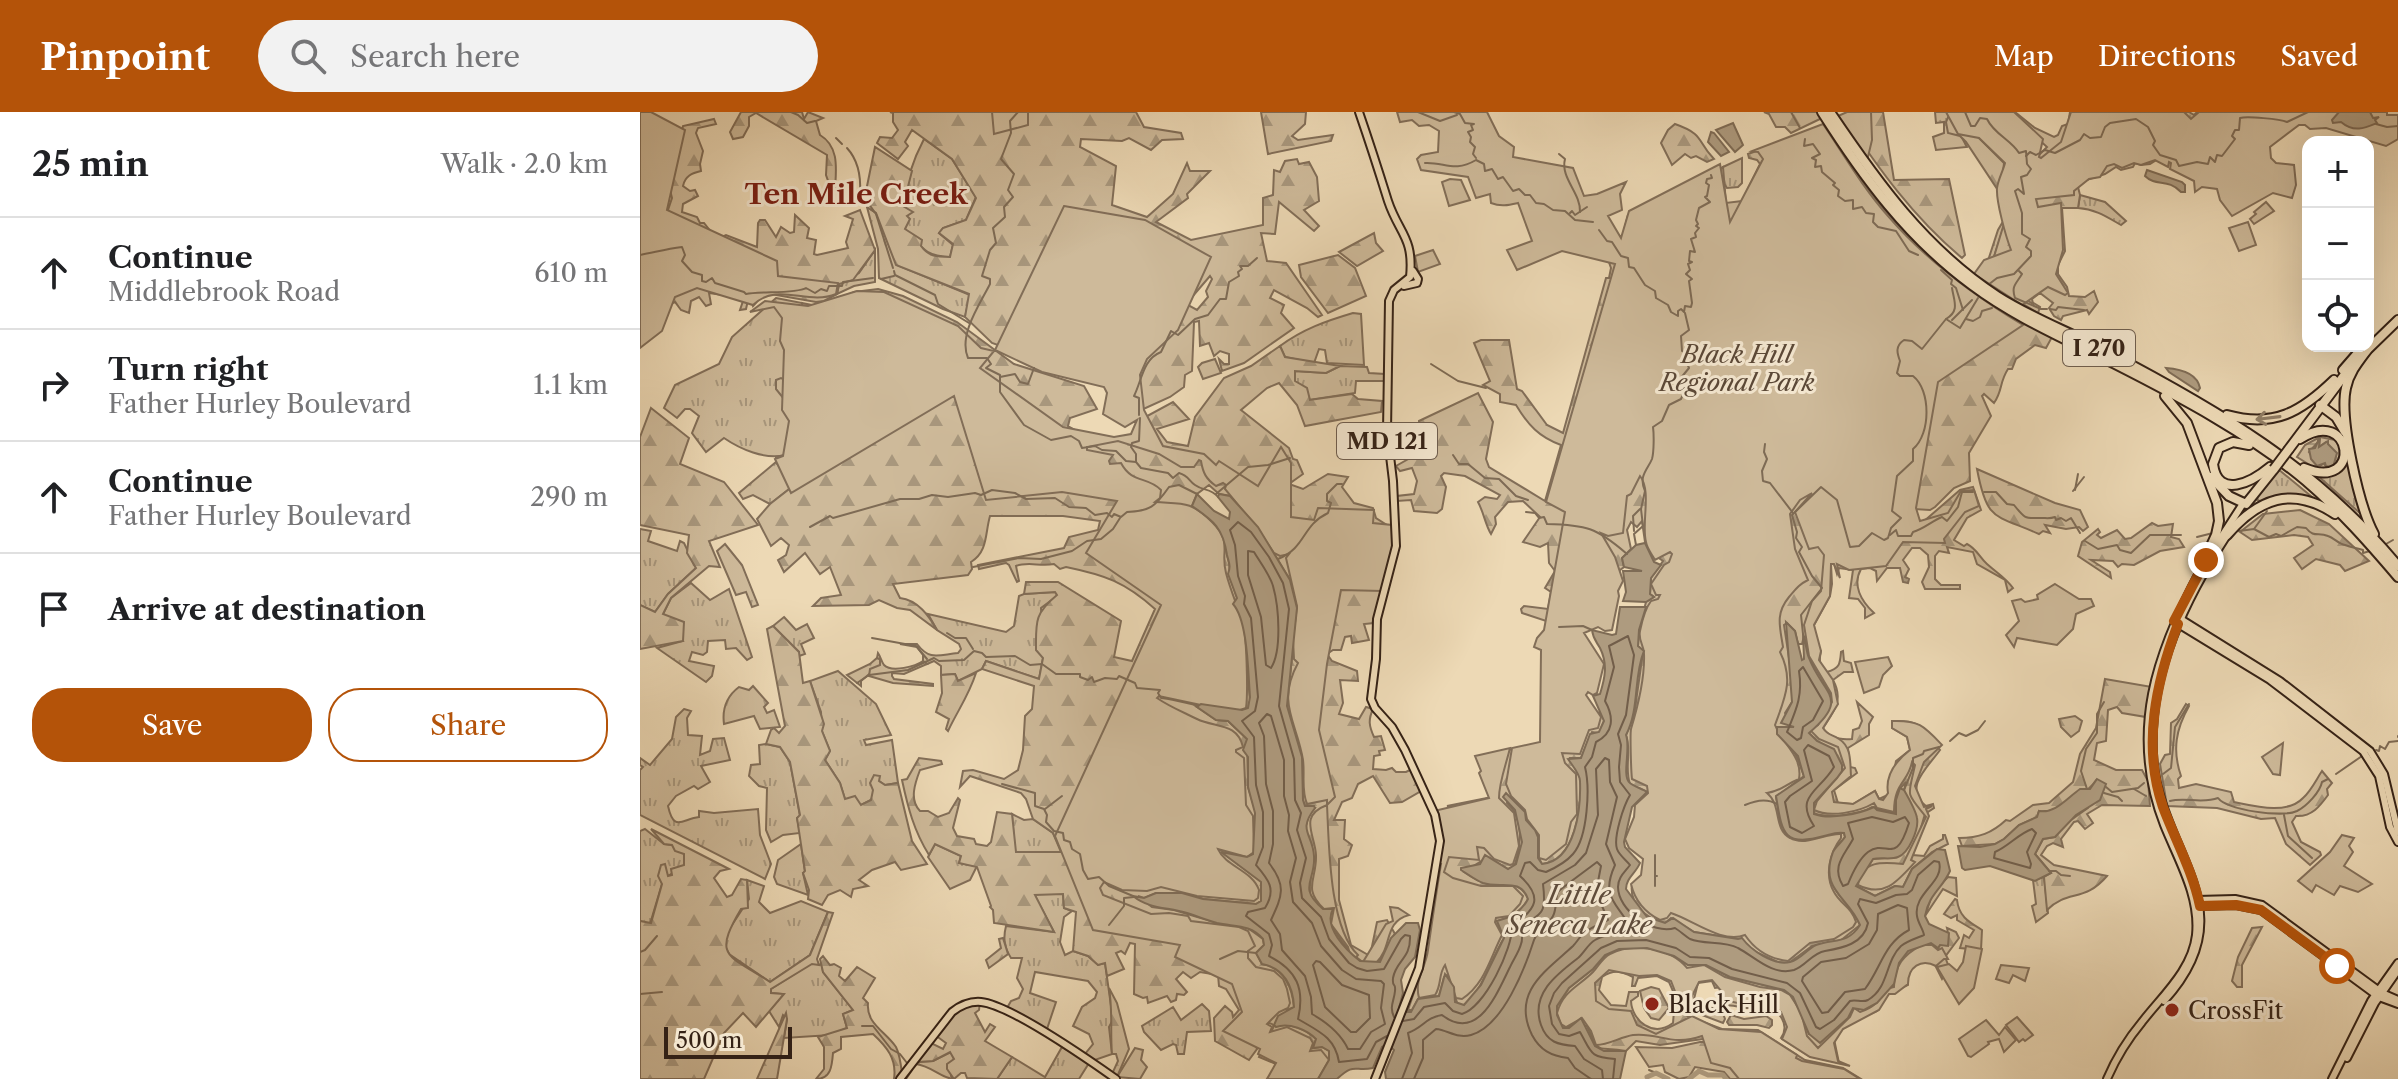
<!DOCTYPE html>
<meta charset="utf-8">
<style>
body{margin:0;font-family:"Libre Caslon Text",serif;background:#f2f2f2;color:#202124}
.controls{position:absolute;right:24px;top:24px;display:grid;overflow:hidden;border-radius:16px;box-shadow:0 8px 32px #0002}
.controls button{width:72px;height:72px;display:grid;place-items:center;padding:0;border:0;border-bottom:2px solid #e0e0e0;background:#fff;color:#202124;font:40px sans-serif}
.scale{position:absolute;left:24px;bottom:20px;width:128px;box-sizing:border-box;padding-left:8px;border:4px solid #352216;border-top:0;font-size:22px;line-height:28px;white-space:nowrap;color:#352216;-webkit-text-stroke:6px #f3e6cf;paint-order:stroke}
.stop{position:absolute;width:24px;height:24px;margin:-18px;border:6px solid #b45309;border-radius:50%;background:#fff}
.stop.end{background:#b45309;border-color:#fff;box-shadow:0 2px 8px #0008}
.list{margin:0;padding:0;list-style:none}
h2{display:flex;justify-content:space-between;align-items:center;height:104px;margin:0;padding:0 32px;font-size:34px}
h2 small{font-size:26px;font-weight:400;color:#757577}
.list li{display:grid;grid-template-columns:52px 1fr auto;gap:24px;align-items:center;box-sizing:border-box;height:112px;padding:0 32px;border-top:2px solid #e0e0e0}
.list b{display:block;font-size:30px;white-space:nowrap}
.list p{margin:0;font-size:26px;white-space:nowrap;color:#757577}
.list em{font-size:26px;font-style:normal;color:#757577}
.actions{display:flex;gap:16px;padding:24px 32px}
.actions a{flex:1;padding:18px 0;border:2px solid #b45309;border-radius:32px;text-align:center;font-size:28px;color:#b45309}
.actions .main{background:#b45309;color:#fff}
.icon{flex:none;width:44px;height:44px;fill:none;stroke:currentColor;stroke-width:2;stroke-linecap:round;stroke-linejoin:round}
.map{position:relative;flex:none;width:1758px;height:967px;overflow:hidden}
header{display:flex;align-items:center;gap:48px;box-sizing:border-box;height:112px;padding:0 40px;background:#b45309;color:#fff}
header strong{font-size:38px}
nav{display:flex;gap:44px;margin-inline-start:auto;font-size:28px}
.search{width:560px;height:72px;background:#f2f2f2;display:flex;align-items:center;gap:20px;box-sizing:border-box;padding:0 28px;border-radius:44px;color:#757577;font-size:30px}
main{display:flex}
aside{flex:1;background:#fff}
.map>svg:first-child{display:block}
.grass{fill:url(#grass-tufts);stroke:#826e58;stroke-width:2}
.forest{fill:url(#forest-firs);stroke:#826e58;stroke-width:2;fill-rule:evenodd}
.wetland{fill:url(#wetland-marsh);stroke:#826e58;stroke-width:2}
.green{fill:#ceba9a;stroke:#826e58;stroke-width:2}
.water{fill:#ae9b7f;stroke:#7e6b55;stroke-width:2}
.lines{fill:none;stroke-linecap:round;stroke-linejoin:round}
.shore{stroke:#725e4a;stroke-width:2}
.stream{stroke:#7e6b55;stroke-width:2}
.river{stroke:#ae9b7f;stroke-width:5}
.major-casing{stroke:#352216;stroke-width:10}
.highway-casing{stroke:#352216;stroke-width:12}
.major{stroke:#edd9b5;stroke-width:6}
.highway{stroke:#edd9b5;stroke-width:8}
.highway-bridge-casing{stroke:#352216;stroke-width:12;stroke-linecap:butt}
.highway-bridge{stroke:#edd9b5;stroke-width:8}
.oneway{stroke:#917e66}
.route{stroke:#b45309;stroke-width:10}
.poi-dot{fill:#8f2418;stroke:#f3e6cf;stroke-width:3}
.labels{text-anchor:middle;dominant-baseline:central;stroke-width:6;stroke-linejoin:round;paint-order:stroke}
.shield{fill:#f3e6cf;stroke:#6e5d4e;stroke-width:2}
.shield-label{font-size:22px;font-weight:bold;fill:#352216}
.park-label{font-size:24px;font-style:italic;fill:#5b4837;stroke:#f3e6cf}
.poi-label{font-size:24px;fill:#352216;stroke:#f3e6cf;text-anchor:start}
.water-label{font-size:26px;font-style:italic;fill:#5f4c3b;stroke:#f3e6cf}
.quarter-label{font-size:28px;font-weight:bold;fill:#7a1f14;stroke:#f3e6cf}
</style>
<header>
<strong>Pinpoint</strong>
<div class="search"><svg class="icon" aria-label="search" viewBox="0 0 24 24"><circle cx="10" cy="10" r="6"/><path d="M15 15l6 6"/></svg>Search here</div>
<nav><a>Map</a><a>Directions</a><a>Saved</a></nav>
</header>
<main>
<aside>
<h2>25 min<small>Walk · 2.0 km</small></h2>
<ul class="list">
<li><svg class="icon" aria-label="ahead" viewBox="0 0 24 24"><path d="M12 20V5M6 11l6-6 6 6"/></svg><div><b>Continue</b><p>Middlebrook Road</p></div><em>610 m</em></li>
<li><svg class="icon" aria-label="right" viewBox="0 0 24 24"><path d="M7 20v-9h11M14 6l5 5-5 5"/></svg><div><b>Turn right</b><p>Father Hurley Boulevard</p></div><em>1.1 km</em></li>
<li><svg class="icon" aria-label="ahead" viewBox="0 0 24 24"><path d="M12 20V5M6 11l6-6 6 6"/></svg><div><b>Continue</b><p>Father Hurley Boulevard</p></div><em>290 m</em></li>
<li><svg class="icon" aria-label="arrive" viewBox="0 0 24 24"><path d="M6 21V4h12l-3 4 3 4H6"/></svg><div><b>Arrive at destination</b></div></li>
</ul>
<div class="actions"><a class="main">Save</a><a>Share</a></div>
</aside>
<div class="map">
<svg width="1758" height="967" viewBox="0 0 1758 967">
<defs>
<pattern id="grass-tufts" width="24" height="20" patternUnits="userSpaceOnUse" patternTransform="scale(2)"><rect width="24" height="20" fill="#ceba9a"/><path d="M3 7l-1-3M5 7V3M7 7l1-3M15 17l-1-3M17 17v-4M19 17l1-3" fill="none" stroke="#a8977d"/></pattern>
<pattern id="forest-firs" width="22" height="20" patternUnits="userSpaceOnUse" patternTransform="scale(2)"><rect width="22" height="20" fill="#ceba9a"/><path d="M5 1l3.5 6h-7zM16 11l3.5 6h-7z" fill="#a8977d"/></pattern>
<pattern id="wetland-marsh" width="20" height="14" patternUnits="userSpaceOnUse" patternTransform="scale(2)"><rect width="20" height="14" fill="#ceba9a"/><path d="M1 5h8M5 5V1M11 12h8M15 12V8" fill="none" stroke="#a8977d"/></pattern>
</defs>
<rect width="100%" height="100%" fill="#edd9b5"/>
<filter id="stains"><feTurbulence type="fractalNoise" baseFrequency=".0025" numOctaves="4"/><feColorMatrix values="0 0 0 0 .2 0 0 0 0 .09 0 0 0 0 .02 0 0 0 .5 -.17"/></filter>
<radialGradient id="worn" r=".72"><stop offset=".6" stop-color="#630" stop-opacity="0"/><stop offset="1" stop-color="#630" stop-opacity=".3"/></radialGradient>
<g class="grass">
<path d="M 1295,0 L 1308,0 L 1327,35 L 1296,38 L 1293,25 L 1304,21 L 1304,10 L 1296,11 Z"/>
<path d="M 284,27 L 312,47 L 336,85 L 326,108 L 303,116 L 299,121 L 313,133 L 310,145 C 284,144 282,135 265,117 C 266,108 263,99 264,91 C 266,69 274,46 284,27 Z"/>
<path d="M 1102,46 L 1102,71 L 1098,75 L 1087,76 L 1083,70 L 1083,55 Z"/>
<path d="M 1440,83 L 1465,90 L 1486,109 L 1481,113 C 1467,105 1455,97 1438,96 Z"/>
<path d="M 227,95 L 236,101 L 257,153 L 330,183 L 325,205 L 303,197 L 239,166 L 238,137 Z"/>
<path d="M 1368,101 L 1353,148 L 1345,161 L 1400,195 L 1398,201 L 1342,167 L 1358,118 Z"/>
<path d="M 235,138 L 235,170 L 214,174 L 197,182 L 199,172 L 219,161 Z"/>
<path d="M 136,186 L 162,191 L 163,213 L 149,292 L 153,313 L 145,343 C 125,348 100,337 84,326 L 66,340 L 52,321 L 59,304 L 50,297 L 45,297 L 37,306 L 24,296 L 35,273 L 79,252 L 92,225 Z"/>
<path d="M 713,201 L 721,202 L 724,253 L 687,251 L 685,238 L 679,237 L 674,251 L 645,245 L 640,234 C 663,217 686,209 713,201 Z"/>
<path d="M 575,247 L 581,261 L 563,267 L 558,255 L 562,251 Z"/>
<path d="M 700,254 L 727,255 L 729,261 L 745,262 L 746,269 L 716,269 L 715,281 L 669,288 L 655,269 L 655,259 L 686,261 Z"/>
<path d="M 1709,344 L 1722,403 L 1678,364 C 1694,361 1702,360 1709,344 Z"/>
<path d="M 136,350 L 153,374 L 130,392 L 113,383 L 103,387 L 99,381 Z"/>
<path d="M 1638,357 L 1677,389 L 1622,390 L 1615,387 Z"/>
<path d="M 0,417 L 11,419 L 8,429 L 37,439 L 40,429 L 44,431 L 56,456 L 28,482 L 15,500 L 0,493 Z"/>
<path d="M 85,432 L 102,453 L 118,493 L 112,495 L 106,480 L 96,483 L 77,439 Z"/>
<path d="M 51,471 L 70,488 L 89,477 L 112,545 L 107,548 L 96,536 L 86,537 L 85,528 L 68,529 L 67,540 L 63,543 L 52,540 L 49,549 L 74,554 L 72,564 L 66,570 L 17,536 L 43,529 L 23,502 L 31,486 Z"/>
<path d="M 416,480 L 417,484 L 401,496 L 403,546 L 399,567 L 346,549 L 342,557 L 318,569 L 315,562 L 301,563 L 301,554 L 294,549 L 287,552 L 283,549 L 283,543 L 277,535 L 260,532 L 277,532 C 290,549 298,543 318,541 L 321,537 L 319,532 L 297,518 L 288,502 L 366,520 L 374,514 L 379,484 L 384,482 Z"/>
<path d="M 144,505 L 156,518 L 167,512 L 174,526 L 161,532 L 165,542 L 159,544 L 159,540 L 133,514 Z"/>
<path d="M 237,546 L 240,547 L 240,553 L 221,569 L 221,574 L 207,563 L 230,552 Z"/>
<path d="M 198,559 L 236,592 L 251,623 L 224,628 L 226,633 L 252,628 L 258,671 L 245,673 L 239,669 L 231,688 L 221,693 L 205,687 L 200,671 L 185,648 L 190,639 L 182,619 L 181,600 L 170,569 Z"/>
<path d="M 113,574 L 128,591 L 124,595 L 127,601 L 134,598 L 140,615 L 120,617 L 114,604 L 84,612 C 82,597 87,584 99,575 L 109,578 Z"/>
<path d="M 44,597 L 51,599 L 47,606 L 48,623 L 62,624 L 60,643 L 70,639 L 73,627 L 84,626 L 90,648 L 61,654 L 70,670 L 58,677 L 54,674 L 36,684 L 28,694 C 34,721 42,707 59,705 L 59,699 L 74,701 L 118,697 L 120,723 L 131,752 L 125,767 L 0,703 L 0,658 L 3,655 L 0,653 L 0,646 L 10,653 L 32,627 L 36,605 Z"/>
<path d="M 126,632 L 140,635 L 150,650 L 160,704 L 157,706 L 160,721 L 143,723 L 131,730 L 126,718 L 127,676 L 119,674 L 109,664 L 111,653 L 120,652 L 119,633 Z"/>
<path d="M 372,702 L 384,708 L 393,707 L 413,721 L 422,740 L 375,740 Z"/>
<path d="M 5,717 L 24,732 L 32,733 L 44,742 L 44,754 L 28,764 L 22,772 L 10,812 L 0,809 L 0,719 Z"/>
<path d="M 161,732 L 165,760 L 163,761 L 168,783 L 137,772 L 134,765 L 138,748 Z"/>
<path d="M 295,732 L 321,744 L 319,751 L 337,754 L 330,768 L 310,777 L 288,745 Z"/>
<path d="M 1404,765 L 1408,801 L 1396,810 L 1392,794 L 1396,792 L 1393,768 Z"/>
<path d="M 107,768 L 124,774 L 119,790 L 130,801 L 161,789 L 188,800 L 170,843 L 130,870 L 89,842 L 84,832 L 86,822 L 109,787 Z"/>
<path d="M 394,782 L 423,782 L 424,796 L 432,799 L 424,805 L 420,830 L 425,843 L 433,839 L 448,844 L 458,853 L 465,851 L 473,908 L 469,915 L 472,942 L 455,948 L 445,942 L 453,932 L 449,922 L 433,914 L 442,895 L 455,886 L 457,880 L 448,869 L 395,860 L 390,881 L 416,890 L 406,920 L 367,896 L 371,889 L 379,886 L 383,877 L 377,866 L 382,846 L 371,846 C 364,835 363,826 366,814 L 414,820 Z"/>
<path d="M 172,851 L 182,853 L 183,860 L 213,898 L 203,902 L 207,916 L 191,923 L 144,926 L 147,907 L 143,903 L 139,915 L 129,899 L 143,882 L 131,881 L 131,877 Z"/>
<path d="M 562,892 L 569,899 L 571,919 L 547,920 L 544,942 L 538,942 L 536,933 L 533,932 L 521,938 L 504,920 L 502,914 L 533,895 L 541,908 Z"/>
<path d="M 422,935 L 449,951 L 439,967 L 357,967 L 372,945 L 405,965 Z"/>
<path d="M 495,936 L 503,938 L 501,948 L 507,955 L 500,967 L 477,965 Z"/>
<path d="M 311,940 L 314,947 L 311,964 L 314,967 C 302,967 292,954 276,952 L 278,950 L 293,949 Z"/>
</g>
<g class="forest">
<path d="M 101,0 L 162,0 L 164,7 L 168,0 L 183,6 L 176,9 L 180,23 C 200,35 196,58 195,78 L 191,77 L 186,63 L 187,43 L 116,1 L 109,5 L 109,14 L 103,25 L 93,27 L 90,20 Z"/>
<path d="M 250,0 L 496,0 L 504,15 L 541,21 L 543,27 L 522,28 L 511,38 L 489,26 L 482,29 L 441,27 L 440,35 L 476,54 L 472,93 L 507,105 L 533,82 L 547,51 L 550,59 L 570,59 L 547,82 L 548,86 L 516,110 L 551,128 L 623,113 L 623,86 L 633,83 L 634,58 L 640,60 L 645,49 L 657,47 L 659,52 L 669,50 L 677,65 L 679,89 L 664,98 L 679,114 L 674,119 L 639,90 L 635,122 L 621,121 L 627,149 L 646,151 L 682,203 L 678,205 L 667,196 L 634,178 L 630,186 L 644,193 L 641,201 L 654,216 L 604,251 L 582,259 L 579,247 L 584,252 L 589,252 L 589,242 L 580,239 L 574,244 L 569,231 L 560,234 L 559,209 L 554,210 L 552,259 L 545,263 L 544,275 L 530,285 L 499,299 L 469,272 L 352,231 L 325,205 L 329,182 L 256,153 L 236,101 L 227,95 L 226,79 L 235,35 L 272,59 L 263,94 L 273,100 L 267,104 L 270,107 L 265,117 L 282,128 L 281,134 C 289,145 297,145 310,145 L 313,132 L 299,121 L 303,116 L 326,108 L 336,86 L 312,47 L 272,18 L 265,30 L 268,34 L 258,47 L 237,31 L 240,25 L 252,26 L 258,18 L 253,10 L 253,1 ZM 570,164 L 572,167 L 566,179 L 568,185 L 557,198 L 546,192 Z"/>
<path d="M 621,0 L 666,0 L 665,12 L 652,24 L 658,28 L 693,23 L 691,29 L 628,42 Z"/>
<path d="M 1124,0 L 1178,0 L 1182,6 L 1151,21 L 1145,15 L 1136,15 L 1129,2 Z"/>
<path d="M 1215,0 L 1243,0 L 1254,68 L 1309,67 L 1325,143 L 1322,146 C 1273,105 1239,57 1204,5 Z"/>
<path d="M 1349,0 L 1375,0 L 1395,16 L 1414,25 L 1418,23 L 1422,14 L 1428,12 L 1430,0 L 1549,0 L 1554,3 L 1557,0 L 1592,0 L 1510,52 L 1501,53 L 1495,51 L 1493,55 L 1481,58 L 1476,55 L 1465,62 L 1437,71 L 1440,83 L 1438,96 L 1422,96 L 1425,139 L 1418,153 L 1418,162 L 1427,175 L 1429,184 L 1445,185 L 1454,179 L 1458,190 L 1449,202 L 1447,198 L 1423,204 L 1421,208 L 1414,204 L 1409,196 L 1413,191 L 1400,181 L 1392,187 L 1393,192 L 1345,161 L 1353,148 L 1369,95 L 1326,30 L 1320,24 L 1308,21 L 1306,10 L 1309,3 L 1339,26 L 1364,51 L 1363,61 L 1392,50 L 1407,35 L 1395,24 Z"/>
<path d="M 74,7 L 76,12 L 58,16 L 56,21 L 63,39 L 60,52 L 61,59 C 52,61 45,64 43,74 L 50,79 L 55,78 L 58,84 L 43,92 L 42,100 L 57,105 L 60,111 L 64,111 L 72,121 L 82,125 L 86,123 L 117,135 L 118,111 L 120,108 L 125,108 L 136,125 L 141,115 L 150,121 L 154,120 L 155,103 L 169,116 L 167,126 L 176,128 L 174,142 L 177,143 L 208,136 L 206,130 L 213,107 L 205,104 L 220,98 L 235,138 L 213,168 L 199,172 L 197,182 L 184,189 L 176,190 L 125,181 L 113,194 L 111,188 L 108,188 L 106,197 L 100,198 L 104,186 L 69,181 L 71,192 L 66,194 L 59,185 L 51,189 L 49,201 L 41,198 L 35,190 L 28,193 L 28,98 L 32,86 L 29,74 L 43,14 Z"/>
<path d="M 1035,12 C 1066,23 1056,29 1074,47 L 1067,50 L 1056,44 L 1051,46 L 1045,42 L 1032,53 L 1021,31 L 1028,18 Z"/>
<path d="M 1183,13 L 1227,77 L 1260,116 L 1301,155 L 1297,160 L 1311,164 L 1338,184 L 1332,222 L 1356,196 L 1412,225 L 1406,236 L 1395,233 L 1376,247 L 1372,257 L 1368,257 C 1359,271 1363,278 1354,291 L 1344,282 L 1342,284 L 1351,304 L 1329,341 L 1330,369 L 1314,376 L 1295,395 L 1290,398 L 1274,397 L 1269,413 L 1283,410 L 1320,378 L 1333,375 L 1341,398 L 1327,406 L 1314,428 L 1324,434 L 1327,432 C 1337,437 1339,445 1347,452 C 1357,461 1365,465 1373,476 L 1368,480 L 1365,468 L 1337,452 L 1333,440 L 1307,435 L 1309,441 L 1299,439 L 1295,444 L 1295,467 L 1301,473 L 1320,473 L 1320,477 L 1285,477 L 1282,470 L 1289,455 L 1288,443 L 1280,436 L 1272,436 L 1263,448 L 1269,457 L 1265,465 L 1269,467 L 1268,471 L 1263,470 L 1260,456 L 1247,456 L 1237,469 L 1236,459 L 1230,456 L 1221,457 C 1212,473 1221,489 1234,501 L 1225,506 L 1225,496 L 1218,487 L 1209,486 L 1213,458 L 1199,456 L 1197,462 L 1194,452 L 1191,452 L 1192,472 L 1190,484 L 1174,513 L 1175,533 L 1181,539 C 1179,548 1179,554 1187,560 C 1200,556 1200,552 1201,540 L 1203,539 L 1204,549 L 1211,551 L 1213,560 L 1204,560 L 1193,568 C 1204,588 1194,599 1183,616 C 1189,626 1200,628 1212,627 L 1213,618 L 1219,616 L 1222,609 L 1217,590 L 1233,605 L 1229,612 L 1229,623 L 1208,636 L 1210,655 L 1215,656 L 1217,661 L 1194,678 L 1198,691 L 1213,692 L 1235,679 L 1239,687 L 1250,682 L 1256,649 L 1270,638 L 1267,625 L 1252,616 L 1252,609 C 1285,608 1281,617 1300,638 C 1289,654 1262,676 1286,694 L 1293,692 L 1294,696 L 1285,702 L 1273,743 L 1284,744 L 1290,734 L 1303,727 L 1303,723 L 1305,723 L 1308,732 L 1292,740 L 1272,757 L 1263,775 L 1255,774 L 1235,784 L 1216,774 L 1233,747 L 1247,746 L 1270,731 L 1277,712 L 1264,678 L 1266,670 L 1257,680 L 1256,702 L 1232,695 C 1221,702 1186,707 1174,701 L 1174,691 L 1197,666 L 1177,629 L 1169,621 L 1191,582 L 1169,546 L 1164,524 L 1162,532 L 1158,532 L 1155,519 L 1147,511 L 1144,513 L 1152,566 L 1152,590 L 1145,601 L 1154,616 L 1141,629 C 1158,637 1158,650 1164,664 L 1136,685 C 1138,694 1138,708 1142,717 C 1154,741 1185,719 1204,721 L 1205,725 C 1202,730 1196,734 1193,740 C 1179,777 1208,785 1220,813 L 1200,829 L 1172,834 L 1149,851 L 1138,850 L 1118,841 L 1098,827 L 1054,820 L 1031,806 L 1025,811 C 1006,807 989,792 992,772 L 1124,742 L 1147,28 Z"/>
<path d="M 1122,37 L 1126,47 L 1022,679 L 1007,680 L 990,672 C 984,656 992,639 986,623 L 994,604 L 1003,540 L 998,534 L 999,518 L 1006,490 L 1014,485 L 1010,482 L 1011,466 L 1023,449 L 1006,437 L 1002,409 L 997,415 L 991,410 L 987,418 L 991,437 L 982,446 L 984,455 L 909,510 L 882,501 L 881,497 L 884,494 L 908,497 L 911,480 L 905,476 L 915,459 L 909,451 L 908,431 L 900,435 L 883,430 L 900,405 L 883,389 L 868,390 L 855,405 L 856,412 L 851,422 C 845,412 844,401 838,390 L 845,385 L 857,387 L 860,383 L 825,364 L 804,361 L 801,364 L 806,375 L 802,397 L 797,401 L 774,399 L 771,388 L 757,389 L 757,384 L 774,382 L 777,369 L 772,356 L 760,359 L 756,354 L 779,341 L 779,309 L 838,281 L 853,310 L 846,347 L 849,355 L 905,389 L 921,333 C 899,325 888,313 876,293 L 860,290 L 860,282 L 843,273 L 850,269 L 834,231 L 841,228 L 869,228 L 877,277 L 882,279 L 907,313 L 923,321 L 966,166 L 969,166 L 971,156 L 963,133 L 981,130 L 988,103 L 1083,55 L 1086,91 L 1102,89 L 1120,52 L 1117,48 L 1109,46 L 1108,42 Z"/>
<path d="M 734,121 L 736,131 L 743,139 L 717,154 L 699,140 Z"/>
<path d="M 698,143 L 715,156 L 726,184 L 688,201 L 661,165 L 659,153 Z"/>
<path d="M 238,177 L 263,184 L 317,210 L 374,252 L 444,274 L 457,297 L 430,306 L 428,314 L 456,330 L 494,322 L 498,309 L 533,290 L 549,307 L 517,317 L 527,330 L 548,334 L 555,305 L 584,266 L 611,254 L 640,234 L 645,245 L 700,254 L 686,261 L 655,259 L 655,269 L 667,276 L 670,288 L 712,282 L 718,287 L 742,289 L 741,300 L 665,314 L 657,293 L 639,271 L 627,276 L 601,298 L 649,336 L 653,347 L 657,348 L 663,362 L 649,372 L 663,377 L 688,362 L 708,365 L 702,375 L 714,391 L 733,396 L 736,406 L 750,415 L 743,469 L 734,511 L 724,512 L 729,528 L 712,531 L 711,524 L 705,525 L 701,538 L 693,538 L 687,542 L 692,549 L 717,559 L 718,569 L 700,568 L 703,591 L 699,602 L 719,607 L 726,595 L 733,597 C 728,608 729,614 734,625 L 741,624 L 745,638 L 739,639 L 740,643 L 734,644 L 733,657 L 746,658 L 752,656 L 756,660 L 766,660 L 772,657 L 781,679 L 762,690 L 750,691 L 733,664 L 718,672 L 712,686 L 702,690 L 694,708 L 705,708 L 704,727 L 712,733 L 708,744 L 699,747 L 699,788 L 711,833 L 730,844 L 737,810 L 747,808 L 755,822 C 749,829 747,844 740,849 C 721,864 692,819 689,804 L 693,797 L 683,797 L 670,784 L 669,730 L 665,717 L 669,703 L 675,696 L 665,694 L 663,688 L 659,634 L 647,594 L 657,496 L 650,468 L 618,415 L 590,384 L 579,382 L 569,373 L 557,382 L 552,394 C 574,410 583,416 587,443 C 589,451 591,454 589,462 L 597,486 L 595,494 L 603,508 L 610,589 L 608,596 L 602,598 L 557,595 L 576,608 L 588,609 L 607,627 L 608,675 L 616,701 L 613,742 L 607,745 L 582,740 L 622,770 L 621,789 L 616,792 L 563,787 L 542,781 L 516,781 L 504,786 L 498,784 L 512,795 L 534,798 L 574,810 L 605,814 L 623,827 L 624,833 L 616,841 L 622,852 C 644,856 652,874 654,895 L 647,898 L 640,913 C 651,911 669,919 676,927 L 673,936 L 682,935 L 689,939 L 689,948 L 678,967 L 627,967 L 633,961 L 636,952 L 619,945 L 634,914 L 632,912 L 604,902 L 617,937 L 609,948 L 575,929 L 574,906 L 585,894 L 592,900 L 593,905 L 599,898 L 586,877 L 579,874 L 578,863 L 560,860 L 551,866 L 543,860 L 536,867 L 547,880 L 544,883 L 537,882 L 536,888 L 531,890 L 527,884 L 508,891 L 507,885 L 503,886 L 494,882 L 495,832 L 490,831 L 485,842 L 481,839 L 476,841 L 484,857 L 467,864 L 465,851 L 458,853 L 448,844 L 433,839 L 436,800 L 424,796 L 423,782 L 395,783 L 414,820 L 354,811 L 353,798 L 350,795 L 351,794 L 337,755 L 319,751 L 321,744 L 295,732 L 289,743 C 274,719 268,696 262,668 L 267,667 L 279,646 L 301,649 L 302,652 L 280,658 C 275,671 269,688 280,699 L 288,699 L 298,705 L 309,701 L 318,686 L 320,688 L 313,716 L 317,724 L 334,727 L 336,732 L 347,734 L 351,730 L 357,700 L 372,702 L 376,740 L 421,740 L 413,721 L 393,707 L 386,687 L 381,681 L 330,664 L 320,675 L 323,659 L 333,658 L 364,667 L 378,658 L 383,638 L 385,604 L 392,597 L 394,574 L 342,557 L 346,549 L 399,567 L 403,546 L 396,538 C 396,510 394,502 417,483 L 415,480 L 384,482 L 386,470 L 418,470 L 481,509 L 474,545 L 492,549 L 515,497 C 485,470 465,463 426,455 L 420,457 L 414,452 C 400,455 389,449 376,454 L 379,469 L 377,470 L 369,453 L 366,451 L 339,457 L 338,453 L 424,436 L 429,425 L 458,418 L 460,409 L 423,404 L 350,404 C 345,421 348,440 331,450 L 332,457 L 328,463 L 253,472 L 260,486 C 278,488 289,504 297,518 L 270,498 L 257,496 L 239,488 L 229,493 L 173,494 L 181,486 L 201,483 L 190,455 L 180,462 L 165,441 L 144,460 L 138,448 L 146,443 L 149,433 L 141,426 L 131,434 L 117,407 L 130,392 L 153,374 L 136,350 L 136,345 L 145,343 C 153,313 158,302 136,277 L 136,268 L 141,266 L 145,268 L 163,212 L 162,191 L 182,195 L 214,180 Z"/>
<path d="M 11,296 L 49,326 L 40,352 L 84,370 L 118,413 L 69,429 L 80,455 L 69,454 L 31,486 L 23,502 L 44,510 L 43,529 L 0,537 L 0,493 L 15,500 L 28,482 L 56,456 L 47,441 L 49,423 L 0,413 L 0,325 Z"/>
<path d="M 1337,357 L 1415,391 L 1440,398 L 1448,415 L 1443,419 L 1439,415 L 1426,417 L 1405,413 L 1410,421 L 1403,419 L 1399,422 C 1354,402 1347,410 1337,357 Z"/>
<path d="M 1660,398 L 1689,412 L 1729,449 L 1705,459 L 1700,453 L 1676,447 L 1662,457 L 1654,446 L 1673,433 L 1668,425 L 1654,423 L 1612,428 L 1600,420 L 1623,402 Z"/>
<path d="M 1512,411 L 1518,414 L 1533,412 L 1531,425 L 1539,427 L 1544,435 L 1520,439 L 1494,453 L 1482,452 L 1478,455 L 1473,449 L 1451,448 L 1470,460 L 1471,466 L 1438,444 L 1442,430 L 1458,417 L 1460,420 L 1457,423 L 1461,426 L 1477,418 L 1485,427 L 1491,426 Z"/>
<path d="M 133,514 L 159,540 L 163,571 L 170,569 L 184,612 L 182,619 L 190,639 L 185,648 L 200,671 L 205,687 L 215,684 L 221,693 L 231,688 L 233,678 L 230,671 L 234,663 L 240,664 L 239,669 L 245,673 L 258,671 L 272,729 L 287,752 L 261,758 L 255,750 L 232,758 L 219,768 L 228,774 L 213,777 L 211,785 L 200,778 L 188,783 L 182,793 L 168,787 L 169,778 L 163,761 L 165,759 L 157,706 L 160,703 L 150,650 L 140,635 L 126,632 L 131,618 L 134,616 L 139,621 L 145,614 L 127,517 Z"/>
<path d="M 238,541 C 241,545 241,549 244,553 C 252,561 276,554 283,549 L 287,552 L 264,562 L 252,561 L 252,564 L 254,567 L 293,572 L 293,574 L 253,571 L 229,564 L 230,557 L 240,553 L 240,547 L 237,546 Z"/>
<path d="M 336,561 C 329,583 318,598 308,619 L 306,617 L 309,607 L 296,600 L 302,581 L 301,563 L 315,562 L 318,569 Z"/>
<path d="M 1465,567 L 1512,575 L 1506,605 L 1482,601 L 1477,595 L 1468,598 L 1466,629 L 1457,631 L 1454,648 L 1476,658 L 1502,658 L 1508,669 L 1510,694 L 1462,693 L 1447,702 L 1453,711 L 1445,717 L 1438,709 L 1434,710 L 1421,727 L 1423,735 L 1413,731 L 1407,734 L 1401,743 L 1414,753 L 1467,764 C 1444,791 1428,777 1407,798 L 1404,765 L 1411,761 L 1395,742 L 1403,727 L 1415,725 L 1424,713 L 1448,696 L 1457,667 C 1447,682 1417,702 1399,699 L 1397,705 L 1379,713 L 1364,727 L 1355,732 L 1322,734 L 1319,726 C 1339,726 1352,721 1366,708 L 1370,709 L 1393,693 L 1409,691 L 1433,670 L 1440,642 L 1456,616 Z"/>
<path d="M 1546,592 L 1549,594 C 1536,617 1532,638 1541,664 L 1538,667 L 1539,676 L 1556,672 L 1591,680 L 1594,690 C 1614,694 1647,703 1663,686 C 1671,679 1676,668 1682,659 L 1692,671 L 1687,677 L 1688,683 C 1680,694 1672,705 1656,704 L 1652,710 L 1661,730 L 1680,740 L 1681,743 L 1670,753 L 1646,732 L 1635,706 L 1621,707 L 1577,696 L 1527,694 L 1520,652 L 1525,643 L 1530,642 L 1531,611 L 1537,607 Z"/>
<path d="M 956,600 L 964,602 L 964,609 L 959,621 L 952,620 L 941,646 L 930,646 C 932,653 940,662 941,669 C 941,695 936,749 902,752 C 896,743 900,737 898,727 C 896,716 877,692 868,686 L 867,691 C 885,707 881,735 874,755 L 868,757 L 848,745 L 824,760 C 831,765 839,770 848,772 C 865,775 880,767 888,787 C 882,799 870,806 857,809 L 864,826 C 850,848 845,875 824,893 L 818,893 L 807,863 L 804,865 L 799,884 L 778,887 L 772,898 L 768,898 L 790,834 L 801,761 L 823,695 L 807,694 L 857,684 L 840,644 L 892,633 L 915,646 Z"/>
<path d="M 1435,604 L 1442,609 L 1439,619 L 1431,625 L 1421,615 L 1419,607 Z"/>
<path d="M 11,717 L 89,757 L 80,759 L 74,766 L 87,785 L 92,783 L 101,767 L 107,768 L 108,796 L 101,797 C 72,846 88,842 130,870 L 170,843 L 188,800 L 193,801 L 177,847 L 179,853 L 172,852 L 131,877 L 131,881 L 144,882 L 116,915 L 103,901 L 84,921 L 64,967 L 0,967 L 0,809 L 11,811 L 22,772 L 18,764 L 21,753 L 25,752 L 28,764 L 32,763 L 31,757 L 44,753 L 44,742 L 35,739 L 32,733 L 24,732 Z"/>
<path d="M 1308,765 L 1316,766 L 1317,784 L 1303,777 L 1285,804 L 1293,780 Z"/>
<path d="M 1315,787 L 1317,788 C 1319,805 1329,810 1342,818 L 1341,838 L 1320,836 L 1324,823 L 1329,826 L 1334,818 L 1317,808 L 1317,803 L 1311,806 L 1304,802 Z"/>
<path d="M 1622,815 L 1602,853 L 1602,875 L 1597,875 L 1592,869 L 1598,845 L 1612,816 Z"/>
<path d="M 1307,816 L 1316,820 L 1319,826 L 1305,845 L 1309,855 L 1302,867 L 1293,849 L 1287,846 L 1266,857 L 1268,873 L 1247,883 L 1237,899 L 1206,913 L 1194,927 L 1199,951 L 1169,944 L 1141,926 C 1151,912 1138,900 1127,891 C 1120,893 1113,897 1106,896 C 1095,895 1091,891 1081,896 L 1085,907 L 1083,911 L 1062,903 L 1061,896 L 1076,896 L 1081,890 L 1079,880 L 1083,875 L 1075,876 L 1072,869 L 1058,871 L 1051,899 L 1045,891 L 1036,886 L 1029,870 L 1017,864 L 998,866 L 995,874 L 992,874 L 993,865 C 981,859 974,857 962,865 L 959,878 L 971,893 L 986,894 L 989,880 L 998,880 L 998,884 L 991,889 C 992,909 1013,926 1033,911 L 1034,899 L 1082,917 L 1118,918 L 1165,948 L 1203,956 L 1221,967 L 1209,967 L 1070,926 L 1020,933 L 996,929 L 986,939 C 957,933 961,946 947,914 L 933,913 L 923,916 L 917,903 L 917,894 L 929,876 L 953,857 L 965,843 L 978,837 L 1007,836 L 1034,844 L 1048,853 L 1066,853 L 1090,865 L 1144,878 L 1153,885 L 1169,922 L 1187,922 L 1199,914 L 1213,896 L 1255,864 L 1259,851 L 1268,838 L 1291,831 L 1298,836 C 1303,828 1310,827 1307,816 Z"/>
<path d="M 363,826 L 368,842 L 349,856 L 346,848 L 361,836 L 359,827 Z"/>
<path d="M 183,844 L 190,853 L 194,852 L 201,856 L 199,864 L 205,869 L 217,855 L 235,866 L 223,886 L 228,891 C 226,912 245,919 256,935 C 260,943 261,953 262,962 L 257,967 L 254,967 C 257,947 247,935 233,922 L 201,925 L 201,937 L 193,941 C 192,954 191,967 176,967 L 184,957 L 184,935 L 178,925 L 207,916 L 203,902 L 213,898 L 183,860 L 180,847 Z"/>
<path d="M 1011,875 L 1019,877 L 1029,896 L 1019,908 L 1011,906 L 1004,896 L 1000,879 Z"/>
<path d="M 469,876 L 477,891 L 489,937 L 477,965 L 472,962 L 478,949 L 476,942 L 472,942 C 470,919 473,900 469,876 Z"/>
<path d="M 340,890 L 339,898 L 335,901 L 345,920 L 350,912 L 355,915 L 345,929 L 372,945 L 357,967 L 327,966 L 325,961 L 321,961 L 314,967 L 307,957 L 307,952 L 314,947 L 310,940 L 293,949 L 278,950 L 289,930 L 303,937 L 306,931 L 295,923 L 312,900 Z"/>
<path d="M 146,901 L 147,907 L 137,967 L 117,967 Z"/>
<path d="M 1091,903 L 1104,907 L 1126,904 L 1132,908 L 1132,913 L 1129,916 L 1117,913 L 1089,913 L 1087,910 Z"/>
<path d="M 1060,930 L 1075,930 L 1193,967 L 1090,967 L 1084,960 L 1055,955 L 1049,965 L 1039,967 L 1025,960 L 1023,953 L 1009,955 L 996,935 L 1032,936 Z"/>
</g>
<path class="wetland" d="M 1680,325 L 1695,328 L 1700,336 L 1699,350 L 1689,358 L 1673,355 L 1657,345 L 1665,333 L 1678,326 L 1678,330 L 1669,340 L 1680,354 L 1686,350 L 1685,353 L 1693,355 L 1696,349 L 1686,330 L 1679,335 Z"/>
<g class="green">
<path d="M 0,0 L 11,0 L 45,18 L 27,98 L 137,149 L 138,164 L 198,171 L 196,182 C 167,194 138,169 113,193 L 57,176 L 35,185 L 22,219 L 0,236 Z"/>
<path d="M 352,0 L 388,0 L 388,13 L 354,22 Z"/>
<path d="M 757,0 L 847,0 L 859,24 L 874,35 L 873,45 L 933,56 L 944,84 L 957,82 L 986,70 L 980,82 L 982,98 L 968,104 L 981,126 L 989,99 L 1080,52 L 1090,110 L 1123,47 L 1118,40 L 1112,39 L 1183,12 C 1204,43 1223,76 1248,104 C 1286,148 1333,183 1383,213 L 1298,270 L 1276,396 L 1280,409 L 1308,401 L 1321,379 L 1334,378 L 1339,394 L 1325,400 L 1304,427 L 1305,431 L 1263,430 L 1246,454 L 1209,458 L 1197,452 L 1200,466 L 1194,452 L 1191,452 L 1190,484 L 1174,513 L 1181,539 L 1179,548 L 1193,568 L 1198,592 L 1183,616 C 1188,624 1192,622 1199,627 C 1212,635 1210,651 1211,664 L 1192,680 L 1194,690 L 1213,692 L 1235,679 L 1239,687 L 1243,688 L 1248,681 C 1245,663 1257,648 1270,638 L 1267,625 L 1252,616 L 1252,609 C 1279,608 1284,614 1302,633 L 1284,650 L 1275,674 L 1284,695 L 1292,694 L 1286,697 L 1289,704 L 1271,748 L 1275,750 C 1257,770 1244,786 1218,773 C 1221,748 1243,750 1263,752 L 1286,705 C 1265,679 1268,686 1275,653 L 1272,650 C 1268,671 1254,670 1254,700 L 1237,696 L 1234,691 C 1219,700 1190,706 1174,698 L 1177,689 L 1205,656 L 1198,635 L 1179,627 L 1170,618 L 1178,613 L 1192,590 L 1191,581 L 1169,544 L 1164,513 L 1172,489 L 1181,479 L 1184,443 L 1178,435 L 1169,437 L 1155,400 L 1172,381 L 1160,388 L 1150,402 L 1155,437 L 1168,468 C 1158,473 1156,477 1149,485 C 1135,502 1140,515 1143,535 L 1140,540 C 1154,568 1145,585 1135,613 C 1142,632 1163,644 1159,667 C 1144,673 1142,679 1127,681 C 1142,693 1133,717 1150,726 C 1166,735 1184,721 1201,722 L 1201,726 C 1190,740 1184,763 1194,780 C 1201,793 1211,794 1216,810 L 1213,815 L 1194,827 L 1170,831 L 1148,849 C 1130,847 1115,838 1105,823 C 1082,832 1053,808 1031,801 L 1027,806 L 1020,808 C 1004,800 995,789 991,772 L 1001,763 L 1003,747 L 989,736 L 985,727 L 994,705 L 995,693 L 1008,681 L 1007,674 L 992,667 C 991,659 990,622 991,617 C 998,594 1005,567 1004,542 C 1004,533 998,529 1000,519 C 1002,509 1005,497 1011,489 L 1018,487 L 1020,483 L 1016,483 L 1011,472 L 1024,453 L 1029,450 L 1032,442 L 1030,440 L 1015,448 C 1012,442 1007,437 1006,430 C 1001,411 1012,379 1000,364 L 991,382 L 987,384 L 983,421 L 968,424 L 961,421 L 975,445 L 983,469 L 978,479 L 979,484 L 972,518 L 965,519 L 958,515 L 944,521 L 964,552 L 957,581 L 953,583 L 948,580 L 946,583 L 961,605 L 958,616 L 949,618 L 940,642 L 922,641 L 925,651 L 936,662 L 937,702 L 931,710 L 926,732 L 906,748 L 899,746 L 899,723 L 887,707 L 885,698 L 871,684 L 866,672 L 872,636 L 900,630 L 901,538 L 894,535 L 897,526 L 904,518 L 925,400 L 906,390 L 975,152 L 922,139 L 877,158 L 867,138 L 892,129 L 878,91 C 869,93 861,95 851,91 L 850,82 L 836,86 L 828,65 L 781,58 L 777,47 L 781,43 L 798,40 L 799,19 L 789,13 L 779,14 L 772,8 L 760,10 Z"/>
<path d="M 1207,0 L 1231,0 L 1232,28 L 1227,49 L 1198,4 Z"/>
<path d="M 1306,0 L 1374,0 L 1403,27 L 1399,45 L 1401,46 L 1421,30 L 1431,0 L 1544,0 L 1551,7 L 1559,0 L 1747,0 L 1747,3 L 1758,3 L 1758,27 L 1746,34 L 1686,16 L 1670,17 L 1665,13 L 1659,13 L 1630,35 L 1631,46 L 1636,51 L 1654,53 L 1656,73 L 1652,86 L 1633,81 L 1592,104 L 1580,88 L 1577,77 L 1562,75 L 1555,80 L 1554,69 L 1530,57 L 1531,51 L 1529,50 L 1528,55 L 1515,48 L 1501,53 L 1494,51 L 1482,56 L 1474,52 L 1467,54 L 1460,65 L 1449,67 L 1434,79 L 1434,83 L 1396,87 L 1398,95 L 1421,91 L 1423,138 L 1416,162 L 1428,181 L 1425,183 L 1408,175 L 1382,193 L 1334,162 L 1344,148 L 1371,138 C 1366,125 1356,90 1357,76 C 1358,68 1363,59 1365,51 L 1339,26 L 1318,22 Z"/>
<path d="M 810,67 L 821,68 L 830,88 L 809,94 L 802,70 Z"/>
<path d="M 1626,90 L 1634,99 L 1614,112 L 1610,107 L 1616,102 L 1614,100 Z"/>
<path d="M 424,94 L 505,108 L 571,145 L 538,218 L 507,247 L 500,263 L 504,298 L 523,334 L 564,342 L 576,353 L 579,349 L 618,374 L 641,335 L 651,351 L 651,405 L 674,408 L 678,396 L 734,398 L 733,411 L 752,413 L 753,440 L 742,479 L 701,478 L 687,552 L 679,618 L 695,685 L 687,693 C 689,732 689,816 718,843 L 712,850 L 708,835 L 691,812 L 694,796 L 684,797 C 662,776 677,768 676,743 C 675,722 658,704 687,693 L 687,688 L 667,692 C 661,678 665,663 663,648 C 657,610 636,591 658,551 L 654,547 L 653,527 L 657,494 L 646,446 L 649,442 L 640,444 L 634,441 L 618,417 L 585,377 L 586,373 L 583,371 L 576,374 C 566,367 563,361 561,349 L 559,348 L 554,355 L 541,355 L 519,342 L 478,329 L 447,335 L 447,338 L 473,343 L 469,349 L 470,352 L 481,351 C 492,372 508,364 521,378 L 520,386 L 515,390 C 542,392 550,388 572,410 C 593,431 580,439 586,461 C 590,477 597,493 602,508 C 607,521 608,582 606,596 L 594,600 L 519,584 L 517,586 C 530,595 543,600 557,607 C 575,616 597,610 603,635 L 596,638 L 596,640 L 604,646 L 606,693 L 613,704 L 614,740 L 607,745 L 578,737 C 586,755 612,758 619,778 L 618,786 L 614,789 L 557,784 L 521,775 L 507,779 L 482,778 L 464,770 L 460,776 L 463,783 L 511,802 L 529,801 L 548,804 L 551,809 L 599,815 L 608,819 L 615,834 L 608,839 L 608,846 L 616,855 L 634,859 L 643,867 L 647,877 L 650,891 L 648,896 L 639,900 L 627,912 L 632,915 L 630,920 L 647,915 L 670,926 L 673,931 L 670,939 L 681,938 L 689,948 L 678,967 L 627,967 L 636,951 L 618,942 L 620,937 L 583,919 L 602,900 L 592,872 L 535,845 L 540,833 L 453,818 L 415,724 L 521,493 L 446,441 L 477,389 L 422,380 L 346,388 L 314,284 L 151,381 L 135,347 L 143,344 L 149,309 L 142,298 L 144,238 L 140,229 L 142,206 L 134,195 L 110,200 L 125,189 L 168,194 L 217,179 L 244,180 L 318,214 L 341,236 L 354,239 L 340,256 L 423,315 L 474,325 L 491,322 L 497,308 L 485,315 L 463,302 L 467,281 L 464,275 L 402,260 L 355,238 Z"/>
<path d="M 1608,110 L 1616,133 L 1599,139 L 1589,116 Z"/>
<path d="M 793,138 L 800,152 L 778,160 L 775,144 Z"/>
<path d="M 1415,472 L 1439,487 L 1451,487 L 1454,494 L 1436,502 L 1433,517 L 1417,533 L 1377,526 L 1374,535 L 1366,523 L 1379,509 L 1372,489 L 1381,487 L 1385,490 L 1398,487 L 1397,483 Z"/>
<path d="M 1248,545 L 1252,554 L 1243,563 L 1239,575 L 1224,581 L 1215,550 Z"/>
<path d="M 1643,631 L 1640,663 L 1633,662 L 1622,645 Z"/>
<path d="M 870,636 C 866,653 859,670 859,686 L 874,701 L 879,734 L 873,752 L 870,753 L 854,747 L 844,736 L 837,735 L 839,748 L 809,745 L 804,760 L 813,766 L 841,774 L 873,774 L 883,784 L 880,792 L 869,804 L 856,806 L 855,810 L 862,823 C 850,846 845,872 822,887 L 816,886 L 805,853 C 798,863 802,873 795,883 L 779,886 C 774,867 786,856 788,838 C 792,810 796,782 801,752 L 799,752 L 801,737 L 794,699 L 849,686 L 839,661 L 841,659 L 835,644 Z"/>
<path d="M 1702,723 L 1714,726 L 1709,734 L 1713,740 L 1704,754 L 1732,772 L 1718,780 L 1700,774 L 1694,783 L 1676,773 L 1672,780 L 1658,769 L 1690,740 Z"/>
<path d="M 750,795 L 758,796 L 769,803 C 743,810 753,835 736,851 L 723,850 L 746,812 L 753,809 Z"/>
<path d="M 1282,833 L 1292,833 L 1298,838 L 1302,836 L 1308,847 L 1304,847 L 1296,854 C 1281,846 1268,855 1268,872 L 1255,882 L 1249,882 L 1239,898 L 1203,917 L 1194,931 L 1198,949 L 1210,954 L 1170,945 L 1142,927 L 1147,915 L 1141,900 L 1127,889 L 1111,894 L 1084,888 L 1082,880 L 1072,868 L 1059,870 L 1049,890 L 1054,896 L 1052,898 L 1046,889 L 1038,887 L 1031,869 L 1017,863 L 999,864 L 969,858 L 955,871 L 956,889 L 969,897 L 991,899 L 997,913 L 1016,922 L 1052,904 L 1079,917 L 1121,920 L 1157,943 L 1156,946 L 1162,949 L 1204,957 L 1220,967 L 1099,967 L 1090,956 L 1071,951 L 1062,924 C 1031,935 1019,920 993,923 C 980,925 969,933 956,933 L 951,919 L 942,906 L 926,915 L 921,912 L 917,901 C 923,879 938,875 953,860 C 959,854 962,846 970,842 C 993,830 1031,836 1047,856 L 1064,853 L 1085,865 L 1120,875 L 1141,878 L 1150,883 L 1161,900 L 1167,924 L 1178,936 L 1210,905 L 1214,896 L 1220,900 C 1233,896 1240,889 1246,877 L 1254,875 C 1254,854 1264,842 1282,833 Z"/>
<path d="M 1326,834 L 1342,837 L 1334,876 L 1319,892 L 1297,855 L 1309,852 L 1317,859 L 1323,850 Z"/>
<path d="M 1361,853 L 1389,856 L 1385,869 L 1373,863 L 1369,871 L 1356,867 Z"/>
<path d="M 1377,905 L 1393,923 L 1385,929 L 1383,927 L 1379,930 L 1366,913 Z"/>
<path d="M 1346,908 L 1359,923 L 1365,915 L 1376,928 L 1364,940 L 1359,927 L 1348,930 L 1349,932 L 1331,945 L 1328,944 L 1319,927 Z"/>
</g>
<g class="water">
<path d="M 1699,0 L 1730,0 L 1733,6 L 1739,5 L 1735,8 L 1737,11 C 1725,16 1714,21 1701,10 L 1693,11 L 1692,8 Z"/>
<path d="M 1093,11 L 1103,33 L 1095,40 L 1076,18 Z"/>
<path d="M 1071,20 L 1074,21 L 1089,40 L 1081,44 L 1068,30 Z"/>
<path d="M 1507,58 L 1542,70 L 1545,73 L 1545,80 L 1541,80 C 1528,66 1516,75 1505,64 Z"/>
<path d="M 1526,256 C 1540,257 1557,261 1560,276 L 1558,279 L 1529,260 Z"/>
<path d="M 1680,325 L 1679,335 L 1688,329 L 1688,332 L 1697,341 L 1693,355 L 1686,354 L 1685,351 L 1677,354 L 1671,347 L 1669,337 L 1675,336 Z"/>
<path d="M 557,382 L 574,399 L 589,407 L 590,400 L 578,385 L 579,382 L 590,384 L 618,415 L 650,468 L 657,496 L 647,594 L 662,645 L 663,688 L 665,694 L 674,694 L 675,696 C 657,719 673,722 674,744 C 676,769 657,775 683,797 L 693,797 C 683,815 706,838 720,849 L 740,850 L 751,826 L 766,811 L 778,811 L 780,818 L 775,845 L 765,857 L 761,868 L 763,881 L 759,896 L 761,900 L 771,900 L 778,887 L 799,884 L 805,862 L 814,875 L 815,890 L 824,893 L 841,873 L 864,826 L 857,809 C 870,806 882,799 888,787 C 880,765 861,777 843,771 C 835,768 828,762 821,758 L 821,756 L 840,752 L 845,743 L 868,757 L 876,752 L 882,730 L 875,698 L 863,685 L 866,681 L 885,700 L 886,708 L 895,718 L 898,725 L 898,746 L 902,752 C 936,749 941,695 940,669 C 940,662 932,653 928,647 L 941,646 L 950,622 L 959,620 L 964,609 L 953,584 L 960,582 C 965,566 968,552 960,536 C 956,529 953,527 952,518 L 972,523 L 976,522 L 980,495 L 1006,495 L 999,518 L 998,534 L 1004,539 C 993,566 1000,596 986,623 C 991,636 982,662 989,670 C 992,674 1003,677 1007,680 L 992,695 L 984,730 L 985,735 L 1000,751 C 996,761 986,766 986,777 L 1007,805 L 1025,811 L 1033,806 L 1054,820 L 1098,827 L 1102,826 C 1111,838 1133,854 1150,850 C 1160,848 1167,837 1176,833 C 1194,826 1207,833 1220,813 C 1208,784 1179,778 1193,740 C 1196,734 1201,731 1205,725 L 1204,721 C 1195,720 1192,722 1184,724 C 1142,736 1142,719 1136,684 L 1164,665 L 1158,644 L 1137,622 L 1137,615 L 1154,615 L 1141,611 L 1152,590 L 1146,510 L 1155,519 L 1162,548 L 1164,547 L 1163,522 C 1166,530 1166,539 1169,546 C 1183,583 1211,585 1169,621 L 1177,629 L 1194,637 L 1202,653 L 1202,659 L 1197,666 L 1174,691 L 1174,702 C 1190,708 1219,702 1234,695 L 1237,698 L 1256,702 L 1256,688 L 1260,676 L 1264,678 C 1268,685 1276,699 1277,706 C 1279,717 1269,741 1258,745 C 1251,748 1241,745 1233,747 L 1216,774 L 1235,784 L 1255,774 L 1263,775 L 1272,757 L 1297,737 L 1305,738 L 1310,759 C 1302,777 1289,782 1285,804 L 1289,812 L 1309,821 L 1308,834 L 1300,833 L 1298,836 L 1291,831 L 1268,839 L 1259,851 L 1254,872 L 1237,891 L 1224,898 L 1213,896 L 1208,906 L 1180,931 L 1169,922 L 1153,885 L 1144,878 L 1090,865 L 1066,853 L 1048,853 L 1034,844 L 1007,836 L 979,837 L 965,843 L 953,857 L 929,876 L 917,894 L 917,903 L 923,916 L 929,916 L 941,906 L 955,934 L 964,939 L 986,939 L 980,967 L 746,967 L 745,960 L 754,938 L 747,932 L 742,935 L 733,956 C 714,960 715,950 697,967 L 678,967 L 689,948 L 689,939 L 682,935 L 673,936 L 676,927 C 667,918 649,910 636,915 L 634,913 L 638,904 L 654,895 C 653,874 644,856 622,852 L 616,841 L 624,833 L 623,827 C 610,812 595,815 577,811 C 566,808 557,804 547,801 C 527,795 509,797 493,784 L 504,786 L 516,781 L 542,781 L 563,787 L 616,792 L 621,789 L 621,770 L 581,740 L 607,745 L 613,742 L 615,701 L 608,675 L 608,645 L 603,638 L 607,627 L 588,609 L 576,608 L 557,595 L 561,592 L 602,598 L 608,596 L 610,585 C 608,561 608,509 593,492 L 597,486 L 588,462 C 591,454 589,451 587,443 C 583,416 574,409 552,394 Z"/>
<path d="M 1005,431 L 1014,450 L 1021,453 L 1011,466 L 1010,482 L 1014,485 L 1006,490 L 983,489 L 986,480 L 983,459 L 1002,459 L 984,455 L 982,446 L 996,433 Z"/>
<path d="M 1457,667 L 1466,672 L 1460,688 L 1436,703 L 1415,725 L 1403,727 L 1395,742 L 1411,761 L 1395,769 L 1350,754 L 1325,758 L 1322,756 L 1318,734 L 1340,735 L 1355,732 L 1364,727 L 1379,713 L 1397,705 L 1399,699 C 1415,702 1427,686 1440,677 L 1450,677 Z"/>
</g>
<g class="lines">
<g class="shore">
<path d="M 608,439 L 614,440 C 620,450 630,463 633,474 C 639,495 642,539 631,556 L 626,553 L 621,505 L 608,463 Z"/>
<path d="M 1163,555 L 1183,589 L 1173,608 L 1163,615 L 1161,626 L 1157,628 L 1147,620 C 1156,598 1163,584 1159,559 Z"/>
<path d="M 627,602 L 631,604 L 644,648 L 644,684 L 649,703 L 648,719 L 656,746 L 650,770 L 653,790 L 672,811 L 681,834 L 702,858 L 716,867 L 741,869 L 744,872 L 741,896 L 745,912 L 731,920 L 720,937 L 708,937 C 701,922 686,910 672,902 L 671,885 L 665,864 L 642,838 L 640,822 L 631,808 C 642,784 647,774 629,751 L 633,732 L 633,699 L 626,672 L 624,624 L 619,611 Z"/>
<path d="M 1168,633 L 1189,644 L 1194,655 C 1179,680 1154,684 1174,714 L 1162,721 L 1150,715 L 1145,690 L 1150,684 L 1172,669 L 1164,638 Z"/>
<path d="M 1232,705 L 1253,710 L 1265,705 L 1269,711 C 1255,756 1247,726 1228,740 C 1219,747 1212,762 1208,772 L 1203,774 C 1191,754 1204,744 1213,727 L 1208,711 Z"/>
<path d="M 1392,717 L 1396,721 L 1387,740 L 1391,752 L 1390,756 L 1354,746 L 1355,740 C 1369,734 1378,722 1392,717 Z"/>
<path d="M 1258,793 L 1267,796 L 1269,818 C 1244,831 1241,856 1225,877 L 1205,880 L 1188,900 L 1182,901 L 1162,869 L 1163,865 L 1181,850 L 1206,846 L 1229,832 L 1237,818 L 1238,802 Z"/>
<path d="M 676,849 L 680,850 L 702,873 L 729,883 L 730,906 L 716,920 L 711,920 L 685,895 L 673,853 Z"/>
<path d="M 763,909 L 774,907 L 784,895 L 805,891 L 813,899 L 822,902 C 845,895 873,836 872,814 C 897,797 903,785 880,764 L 885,751 L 890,750 L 898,758 L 906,760 C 915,756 927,749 933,742 C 948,725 950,675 945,655 L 952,645 L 956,630 C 974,621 974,605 965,589 L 974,555 L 969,534 L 988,524 L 994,543 L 986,603 L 978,622 L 981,633 L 979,655 L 980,670 L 990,683 C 984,693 973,725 977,737 C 979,743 986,748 990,753 C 985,760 978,765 978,775 C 978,798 1012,823 1035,816 C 1040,819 1045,824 1050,827 C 1064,833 1084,828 1098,836 C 1115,845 1132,864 1154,858 C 1166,854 1172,841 1185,839 C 1202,836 1224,832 1228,811 L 1218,792 L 1220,787 L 1236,791 L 1256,783 L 1267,782 L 1272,778 L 1278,763 L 1294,749 L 1299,750 C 1305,770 1273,781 1277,804 C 1278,811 1283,817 1284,823 C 1277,826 1267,829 1261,834 C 1245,849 1249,876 1228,888 C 1222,891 1216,887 1210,889 L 1194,908 L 1180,917 L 1176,915 L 1160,881 L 1147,871 L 1092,857 L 1069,846 L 1050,845 L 1036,836 L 1006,828 L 977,829 L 961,836 L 922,871 L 914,881 L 909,894 L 912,912 L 919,922 L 929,924 L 940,920 C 952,941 949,945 975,947 L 973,967"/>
<path d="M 747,924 L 736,930 L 727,947 L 699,950 C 695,925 678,919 658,907 C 665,877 657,858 629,844 L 632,833 L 629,822 L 606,804 L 608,800 L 625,796 C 637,777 628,767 616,753 L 623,735 L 623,700 L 616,673 L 614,625 L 602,609 L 615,599 L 618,585 L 611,506 L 604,492 L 605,484 L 598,464 L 595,433 L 590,418 L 598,410 L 611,420 L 629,445 L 643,471 L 649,497 L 639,594 L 654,647 L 655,688 L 661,701 L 657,718 L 666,746 L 660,771 L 662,786 L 681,805 L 689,827 L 709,851 L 717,856 L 727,859 L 744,857 L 761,827 L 765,823 L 770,824 C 771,847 756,848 753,866 C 752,877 756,869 755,879 C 754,890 749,894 754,905"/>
<path d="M 762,967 L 772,941 L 768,921 C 784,915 785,906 802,903 C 838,931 857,881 870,855 C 873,848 879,840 881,832 C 883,828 881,824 883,820 C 894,796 908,813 903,772 L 935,753 L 946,741 L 958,703 L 956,657 L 965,646 L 969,648 L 970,670 L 977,685 L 966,732 L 975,753 C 960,786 977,790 991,816 C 981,822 966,821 955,828 C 948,832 944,841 938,846 C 917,862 890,882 901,913 C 907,930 918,933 935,934 L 944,947 L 962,958 L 963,967"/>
<path d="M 774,967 L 783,946 L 783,928 L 796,917 C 808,918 817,927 831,923 C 863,914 885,856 894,828 C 898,818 908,814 913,804 C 917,797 915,786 918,780 C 919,778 952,754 957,750 L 961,754 L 956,780 L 968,808 C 961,812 952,815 945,820 C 940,824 937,830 933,834 C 906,859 871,880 892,923 C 900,938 911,944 928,946 L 935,956 L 951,967"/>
</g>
<g class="stream">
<path d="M 151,0 L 158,3 L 167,11 L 175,9"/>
<path d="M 378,0 L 370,9 L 371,21 L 361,47 L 374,62 L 368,78 L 373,85 L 364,95 L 365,105 L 353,116 L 356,131 L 350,138 L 342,164 L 350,167 L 350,172 C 340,192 318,223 328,246 L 347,246 L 351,252 L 346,256 L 360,263 L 360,280 L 384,313 L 411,328 L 431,324 L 439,329 L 442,336 L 455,334 L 462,338 L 476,339 L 486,349 L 496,350 L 501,356 L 528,361 L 533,366 L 539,361 C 549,364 548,368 555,373 C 563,379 571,376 578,385"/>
<path d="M 778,0 L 800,9 L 817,3"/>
<path d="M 814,0 L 820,2 L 825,11 L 834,12 L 831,13 L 833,18 L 828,20 L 831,25 L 830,30 L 835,35 L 833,42 L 836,46"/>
<path d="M 1151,0 L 1160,16"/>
<path d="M 1325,0 L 1331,14 L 1335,14 L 1340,6 L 1347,7 C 1354,22 1371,28 1379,41 L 1386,39 L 1387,52 L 1391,57 L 1387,63 L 1381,65 L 1384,82 L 1378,77 L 1375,79 L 1382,101 L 1382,122 L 1390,127 L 1386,135 L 1391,139 L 1391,144 L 1374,162 L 1357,166 L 1348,173"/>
<path d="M 1736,12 L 1747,15 L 1758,14"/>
<path d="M 196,26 L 202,32"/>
<path d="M 1165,27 L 1164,34 L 1173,32 L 1180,42 L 1172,46 L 1176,48 L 1175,55 L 1181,54 L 1182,60 L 1195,71 L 1193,73 L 1199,78 L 1198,84 L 1205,89 L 1213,88 L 1213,97 L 1222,95 L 1226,101 L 1234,102 L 1233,110 L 1238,115 L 1256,119 L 1269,139 L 1278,143"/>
<path d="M 207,36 C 218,48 221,65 220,81 L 223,85"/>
<path d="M 919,42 L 925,47 C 920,66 941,81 940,100"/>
<path d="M 1386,44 L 1390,40 L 1396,43 L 1405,38 L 1415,41 L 1440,28 L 1444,22 L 1450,26 L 1461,25 L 1465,15 L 1470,11 L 1496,7 L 1508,15 L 1515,29 L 1513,33 L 1520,43 L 1536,48 L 1539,54 L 1557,50 L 1568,52 L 1570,45 L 1575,50 L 1577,43 L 1582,44 L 1595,27 L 1592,24 L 1595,18 L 1599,18 L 1600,6 C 1607,4 1640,7 1647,10 L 1668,0"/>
<path d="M 785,51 C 805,50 814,61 836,48 L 844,52 L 845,59 L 852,57 L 858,67 L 863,65 L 873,79 L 879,77 L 885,83 L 890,83 L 896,91 L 904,92 L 913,98 L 925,99 L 935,108 L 953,110"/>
<path d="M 226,88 L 236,102 L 253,156"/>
<path d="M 930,101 L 932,99 L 935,103 L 947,95"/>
<path d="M 959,118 L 967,129 L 972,130 L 981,144 L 988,146 L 989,155 L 994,156 L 1005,173 L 1015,179 L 1016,186 L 1028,193 L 1031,200 L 1038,204 L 1038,199 L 1041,197 L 1044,200 L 1045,194 L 1051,195 L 1052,191 L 1049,169 L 1052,167 L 1046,162 L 1050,158 L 1048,152 L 1052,150 L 1049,149 L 1050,139 L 1055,140 L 1051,127 L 1056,125 L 1055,121 L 1059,116 L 1056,114 L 1058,112 L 1056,108 L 1059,96 L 1070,90 L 1065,85 L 1067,84 L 1069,73 L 1066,71 L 1067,67 L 1072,66 L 1071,63"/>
<path d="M 0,143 C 16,140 26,137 42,135 L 45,143 L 42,149 L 52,160 L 62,163 L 62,169 L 66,170 L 72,166 L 75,171 L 104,180 L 106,182 C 120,179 156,182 166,176 L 175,181 L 181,177 L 187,179 L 189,174 L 202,174 L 203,170 L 233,166"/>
<path d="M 1301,158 L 1312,168 L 1311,172 L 1316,176 L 1323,198"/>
<path d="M 254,159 L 255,163 L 295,183 L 298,192 L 329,211"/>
<path d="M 1379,159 L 1382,162 C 1376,172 1371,174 1375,186 L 1401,197 L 1407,197"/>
<path d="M 241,167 L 254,164"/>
<path d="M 1410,197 L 1416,198 L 1418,195 L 1444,198"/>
<path d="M 1306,207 C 1320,199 1314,189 1312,176"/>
<path d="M 1326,207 L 1333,209 L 1340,205 L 1342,199 L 1352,196"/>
<path d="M 1312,208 L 1332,188"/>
<path d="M 791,252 L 818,269 L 846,276"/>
<path d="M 360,265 L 375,262 L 380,270 L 388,272 L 394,256"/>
<path d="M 499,303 L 499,286 L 494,284 C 502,268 503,247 521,240 L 531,219 L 538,223 L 555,207 L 568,203 L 580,187 L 586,187 L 589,170 L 599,164 L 598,160 L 602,157 L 600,154 L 608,154 L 617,146"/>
<path d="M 1125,332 L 1124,340 L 1127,347 L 1122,359 L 1123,369 L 1130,371 L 1153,401"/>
<path d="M 813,343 L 819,352 L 828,352 L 845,366 L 859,367 L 876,384 L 888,388"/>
<path d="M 496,350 L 496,342 L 491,335 L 492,331 L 499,329 L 500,306"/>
<path d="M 1435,378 L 1438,362"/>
<path d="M 1433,379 L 1444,365"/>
<path d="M 1344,380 L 1356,380 L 1367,392 L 1374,393 C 1386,408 1385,406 1402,406 C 1406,406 1410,407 1415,405 L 1416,408 L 1421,406 L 1426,409 L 1431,406 L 1440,421"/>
<path d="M 576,382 L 608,355 L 628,353 L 650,346"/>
<path d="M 886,400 L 895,401 L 899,406 L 904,405 L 907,412 C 946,413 956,415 987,442"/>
<path d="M 170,415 L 190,404 L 193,406 L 260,387 L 279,387 L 292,383 L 308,385 L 335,381 L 341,383 L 352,378 L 375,381 L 386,387 L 415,386 L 429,395 L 446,396 L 455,403 L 467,401 L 472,405 L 474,402 L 481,405 L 487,400 C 510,399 515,395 529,375 L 539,373 L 557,382"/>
<path d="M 1614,417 L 1627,399"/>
<path d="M 994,419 L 993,404 L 1000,397"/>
<path d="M 1599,419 L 1614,417 L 1629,425 L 1636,422 L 1641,424 L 1657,415 L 1666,416 C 1674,426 1678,420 1688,424 C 1694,426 1699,432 1705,433 C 1710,435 1717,436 1723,438 L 1723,441 L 1730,439"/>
<path d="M 1250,423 L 1256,418 L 1258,424 L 1271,424 L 1273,420 C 1284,417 1292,409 1302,405 L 1307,409 L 1318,395 L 1322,380 L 1333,380"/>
<path d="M 1557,425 L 1573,421"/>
<path d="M 1445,429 L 1458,437 L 1477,433 L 1480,438 L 1491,441 L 1510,423 L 1541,423"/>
<path d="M 1746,432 L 1753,428"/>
<path d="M 996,433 L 994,422 L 1003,414 L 1001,397 L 1005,379 C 998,364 1008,357 1012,347 C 1014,340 1014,322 1013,315 L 1022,309 L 1029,293 L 1041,287 L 1044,280 L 1041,277 L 1044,273 L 1040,267 L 1049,256 L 1046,249 L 1050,244 L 1042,239 L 1041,224 L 1049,218 L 1045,201"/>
<path d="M 638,447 C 667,435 661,414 688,401 L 691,391 L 687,389 L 687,382 L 697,372 L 702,372"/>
<path d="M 333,455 L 379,446 L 401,447 L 432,439 L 447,429 L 461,427 L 473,417 L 480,406"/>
<path d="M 919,515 L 943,514 L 952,518"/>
<path d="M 307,521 L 315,526 L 326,526 L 333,537"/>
<path d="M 1163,522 L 1161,503 L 1182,476 L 1172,464 L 1159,440 L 1162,435 L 1156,426 L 1157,420 L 1152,403 L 1181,375 L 1197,388 L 1210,435 L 1219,434 L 1232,421 L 1244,428 L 1248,426 L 1251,416 L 1261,406 L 1252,399 L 1257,364 L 1273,349 L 1273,337 C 1291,322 1291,278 1273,264 L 1260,264 L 1257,261 L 1260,249 C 1257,241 1255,234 1264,228 L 1272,229 L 1282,237 L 1306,207 L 1320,216 L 1338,186"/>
<path d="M 232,526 L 276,534 L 287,547"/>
<path d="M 217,571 L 229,563 L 268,558 L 294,546 L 299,549 L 324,548 L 334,539 L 342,541 L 346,545 L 375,544 L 390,553 L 402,552 L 416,562 L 440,562 L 440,565 L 448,568 L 452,565 L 454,570 L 465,566 L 477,567 L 479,564 L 495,571 L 497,576 L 520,578 L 518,581 L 521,586 C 525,586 553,592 558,594"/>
<path d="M 1758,624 L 1758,625"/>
<path d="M 1310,629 L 1319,621 L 1326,624 L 1338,618 L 1345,609"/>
<path d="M 1736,638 L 1739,639 L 1740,634 L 1745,637 L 1749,630 L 1758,629"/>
<path d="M 1523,662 L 1531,656 L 1535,615 L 1549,592"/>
<path d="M 1696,662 L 1722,644"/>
<path d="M 362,672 L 395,681 L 395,694 L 404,697 L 407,703 L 406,710 L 414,719 L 423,721 L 424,728 L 430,730 L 432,737 L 440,742 L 443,758 L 448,767 L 459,765 L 469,774 L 493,784"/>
<path d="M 1466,675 L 1472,680 L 1498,676 L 1504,671"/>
<path d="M 1447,677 L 1441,659 L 1446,637 L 1457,621 L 1457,602 L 1464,590"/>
<path d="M 1494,677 L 1506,684"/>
<path d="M 1264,678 L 1273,656 L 1273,646 L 1283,642 L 1284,639 L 1299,635"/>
<path d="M 1464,681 L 1478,685 L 1482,689"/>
<path d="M 1530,689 C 1545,685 1563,692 1578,686 C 1587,698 1642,706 1657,699 C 1667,694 1680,680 1682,670 L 1688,667"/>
<path d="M 1105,693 C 1116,688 1127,686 1137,692"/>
<path d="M 405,697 L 422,684"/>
<path d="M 1644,703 L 1648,724 L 1672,746"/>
<path d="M 1015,743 L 1015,774"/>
<path d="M 1409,759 L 1416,759 L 1421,763 L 1430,764"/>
<path d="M 1016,764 L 1017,764"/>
<path d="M 469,813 L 484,794 L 484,786 L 494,785"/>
<path d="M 0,840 L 5,838 L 17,824"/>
<path d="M 580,847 L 598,839 L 616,841"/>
<path d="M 0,882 L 22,880"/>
<path d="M 222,914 L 233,914 L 251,937 L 260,942 L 267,951"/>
<path d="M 1009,958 L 1016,961"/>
<path d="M 266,967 L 272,958"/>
</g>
<g class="river">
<path d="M 1007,965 L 1016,961 L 1028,967"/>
<path d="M 1049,967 L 1059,959 L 1068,963 L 1083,963 L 1086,967"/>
</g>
<g class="major-casing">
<g id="major">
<path d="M 719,0 C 729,29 739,60 748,89 C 759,122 774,125 770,165 L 754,178 L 749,189 L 747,319 L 753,369 L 756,434 L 737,507 L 736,547 L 731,587 L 735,596 L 752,615 L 765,638 L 795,703 L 800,729 L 779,856 L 735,967"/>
<path d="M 764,174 L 777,171 L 778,167 L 773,159"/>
<path d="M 1573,438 L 1604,390"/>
<path d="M 1539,506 L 1640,569 L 1730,639 L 1744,662 L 1758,720"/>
<path d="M 1535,510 L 1630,568 L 1723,639 L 1739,664 L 1750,715 L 1758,730"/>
<path d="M 1557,788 L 1595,787 L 1622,793 L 1742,881 L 1758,888"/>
<path d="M 1558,794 L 1596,793 L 1621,798 L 1739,885 L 1758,892"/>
<path d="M 1524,889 C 1610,795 1517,740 1513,641 C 1509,560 1546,486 1589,420"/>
<path d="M 1707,946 L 1735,891 L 1758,858"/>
<path d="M 260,967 L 312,900 C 321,893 330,889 341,890 C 370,893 449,948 476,967"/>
<path d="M 1467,967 C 1476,946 1487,928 1502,910 C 1522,884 1552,858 1556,823 C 1560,784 1538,748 1524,713 C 1488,620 1516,541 1561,457"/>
<path d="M 1692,967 L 1731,889 L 1758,851"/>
</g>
</g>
<g class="highway-casing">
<g id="highway">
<path d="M 1182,0 C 1224,66 1268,126 1332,173 C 1376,206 1426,227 1475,252 C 1540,285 1610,322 1666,369 C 1700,398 1729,431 1758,465"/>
<path d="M 1190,0 C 1237,70 1285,137 1357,184 C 1391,206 1430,220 1465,239 C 1578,298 1676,355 1758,454"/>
<path d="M 1727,238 C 1718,250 1709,261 1706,276 C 1699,306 1719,394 1734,422"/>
<path d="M 1724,241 L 1758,208"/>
<path d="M 1703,258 L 1723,235"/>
<path d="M 1525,284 L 1547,311 L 1577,391 L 1579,409 L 1576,423 L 1560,458"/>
<path d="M 1680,293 L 1696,305 L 1705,320"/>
<path d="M 1587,303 C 1634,316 1661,300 1694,268"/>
<path d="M 1660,327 C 1713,292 1724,381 1664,356"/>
<path d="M 1609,333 L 1593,330 L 1579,336 L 1573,352 C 1578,388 1612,370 1630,355"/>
<path d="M 1649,337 L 1709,257"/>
<path d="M 1571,365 L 1589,384 L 1606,392 L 1634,357"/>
<path d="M 1587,423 C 1618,387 1652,373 1695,402"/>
</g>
</g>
<use href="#major" class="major"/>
<use href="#highway" class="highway"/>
<g class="highway-bridge-casing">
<path id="highway-bridge" d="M 1634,357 L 1649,337"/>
</g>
<use href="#highway-bridge" class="highway-bridge"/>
</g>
<defs><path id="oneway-shaft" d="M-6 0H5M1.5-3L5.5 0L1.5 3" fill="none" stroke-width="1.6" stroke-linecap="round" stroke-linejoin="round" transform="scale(2)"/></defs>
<use class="oneway" href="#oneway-shaft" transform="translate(1628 306) rotate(173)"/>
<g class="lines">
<path class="route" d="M 1566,448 L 1534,509 L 1538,512 C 1516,570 1502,634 1523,695 C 1535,727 1553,760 1560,794 L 1596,793 L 1621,798 L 1697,854"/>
</g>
<g class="poi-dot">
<circle cx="1012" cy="892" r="8"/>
<circle cx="1532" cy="898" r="8"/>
</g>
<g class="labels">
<g class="shield">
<rect x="1423" y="218" width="72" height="36" rx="6"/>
<rect x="697" y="311" width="100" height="36" rx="6"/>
</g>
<g class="shield-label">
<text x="1459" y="236">I 270</text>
<text x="747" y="329">MD 121</text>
</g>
<g class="park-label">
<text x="1097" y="242">Black Hill<tspan x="1097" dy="28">Regional Park</tspan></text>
</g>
<g class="poi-label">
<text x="1028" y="892">Black Hill</text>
<text x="1548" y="898">CrossFit</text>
</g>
<g class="water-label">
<text x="939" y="783">Little<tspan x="939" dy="30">Seneca Lake</tspan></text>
</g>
<g class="quarter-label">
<text x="216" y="82">Ten Mile Creek</text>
</g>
</g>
<rect width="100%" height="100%" filter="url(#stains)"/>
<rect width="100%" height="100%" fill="url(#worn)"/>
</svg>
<div class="controls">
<button>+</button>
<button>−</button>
<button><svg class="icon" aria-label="locate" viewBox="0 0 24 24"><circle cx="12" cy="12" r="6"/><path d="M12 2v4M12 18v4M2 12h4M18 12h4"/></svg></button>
</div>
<div class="scale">500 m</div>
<div class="stop" style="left:1697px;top:854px"></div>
<div class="stop end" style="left:1566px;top:448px"></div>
</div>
</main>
